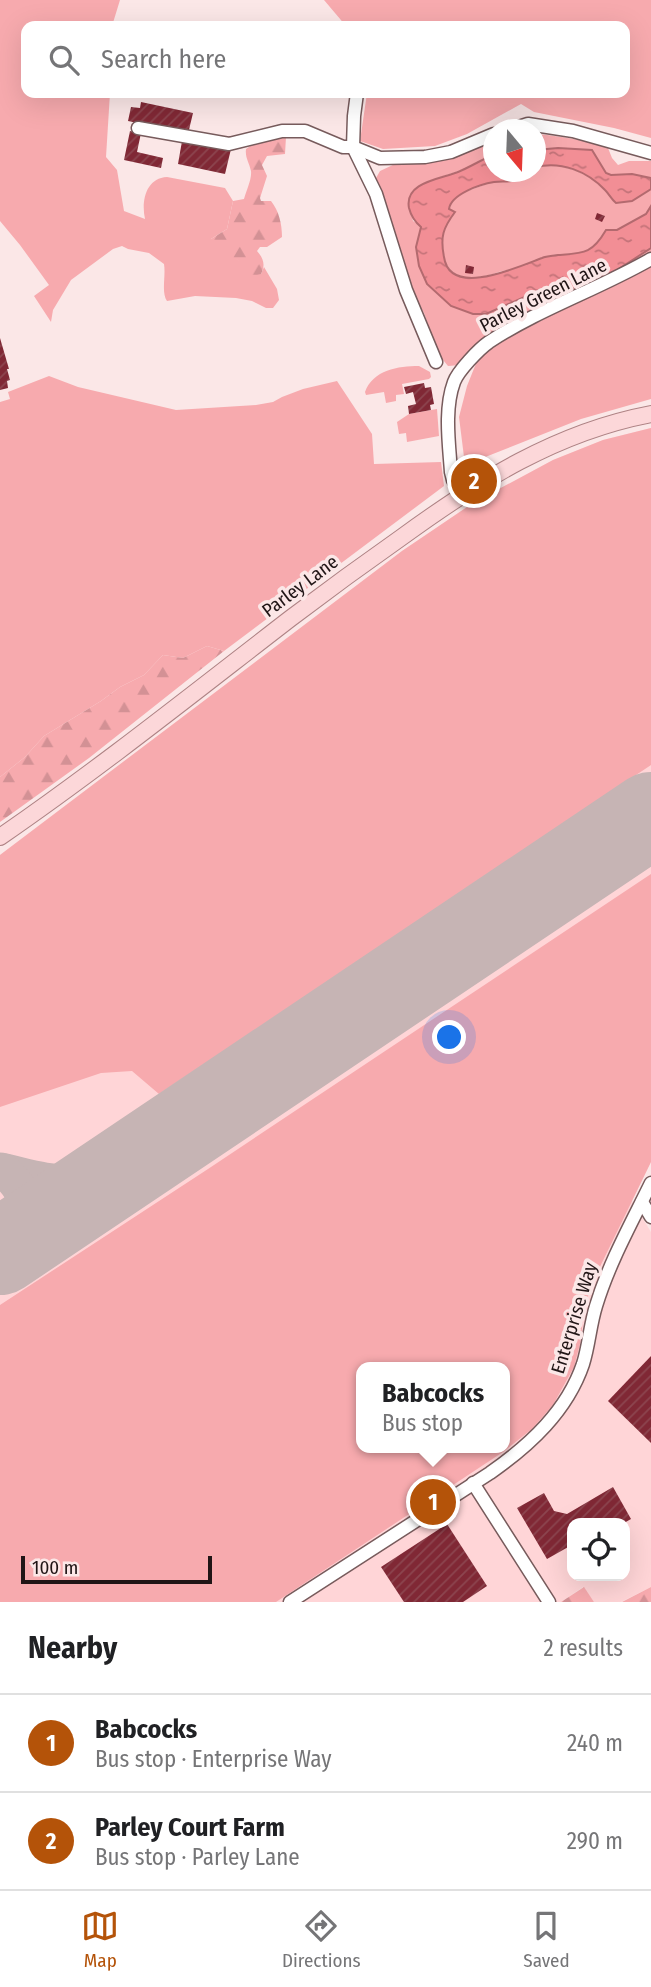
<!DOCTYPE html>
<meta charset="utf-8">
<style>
body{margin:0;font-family:"Fira Sans Condensed",sans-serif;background:#f2f2f2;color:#202124}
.controls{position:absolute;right:21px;bottom:21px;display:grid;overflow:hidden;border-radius:14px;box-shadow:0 7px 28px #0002}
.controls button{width:63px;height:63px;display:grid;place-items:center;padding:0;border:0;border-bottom:2px solid #e0e0e0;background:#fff;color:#202124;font:35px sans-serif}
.compass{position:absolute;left:483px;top:119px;width:63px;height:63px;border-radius:50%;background:#fff;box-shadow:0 7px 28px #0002;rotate:161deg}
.scale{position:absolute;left:21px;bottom:18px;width:191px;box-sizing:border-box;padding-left:7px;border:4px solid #201516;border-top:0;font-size:19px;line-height:24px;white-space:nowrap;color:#201516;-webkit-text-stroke:5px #fbe7e7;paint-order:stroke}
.you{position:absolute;left:450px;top:1038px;width:24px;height:24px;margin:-18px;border:5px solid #fff;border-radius:50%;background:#1a73e8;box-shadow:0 0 0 10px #1a73e833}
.badge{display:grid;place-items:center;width:46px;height:46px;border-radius:50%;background:#b45309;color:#fff;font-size:23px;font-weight:700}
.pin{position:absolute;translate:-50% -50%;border:4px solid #fff;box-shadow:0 2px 7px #0006}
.popup{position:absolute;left:356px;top:1362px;width:154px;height:91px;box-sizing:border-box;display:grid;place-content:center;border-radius:14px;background:#fff;filter:drop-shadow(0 2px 5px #0005);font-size:23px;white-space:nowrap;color:#757577}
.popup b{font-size:26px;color:#202124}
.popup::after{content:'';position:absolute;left:50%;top:100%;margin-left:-14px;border:14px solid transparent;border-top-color:#fff}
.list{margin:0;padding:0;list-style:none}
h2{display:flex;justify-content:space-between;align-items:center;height:91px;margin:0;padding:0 28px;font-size:30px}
h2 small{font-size:23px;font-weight:400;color:#757577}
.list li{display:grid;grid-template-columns:46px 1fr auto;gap:21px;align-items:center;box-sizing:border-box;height:98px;padding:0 28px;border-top:2px solid #e0e0e0}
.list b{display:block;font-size:26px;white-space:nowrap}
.list p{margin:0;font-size:23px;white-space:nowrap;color:#757577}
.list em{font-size:23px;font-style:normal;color:#757577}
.icon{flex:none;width:38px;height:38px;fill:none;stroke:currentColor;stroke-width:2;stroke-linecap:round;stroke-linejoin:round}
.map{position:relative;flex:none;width:651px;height:1602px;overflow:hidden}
.search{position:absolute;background:#fff;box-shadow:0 7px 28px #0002;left:21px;right:21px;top:21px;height:77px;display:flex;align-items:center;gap:18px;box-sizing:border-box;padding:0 24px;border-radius:14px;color:#757577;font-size:26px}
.sheet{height:287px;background:#fff}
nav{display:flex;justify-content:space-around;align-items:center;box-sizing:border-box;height:98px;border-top:2px solid #e0e0e0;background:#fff;font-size:19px;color:#757577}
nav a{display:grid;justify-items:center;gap:4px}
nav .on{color:#b45309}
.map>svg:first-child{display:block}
.built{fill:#ffd5d7;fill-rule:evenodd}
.green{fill:#f7aaae;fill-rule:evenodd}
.forest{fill:url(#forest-firs)}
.water{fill:url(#water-ripples);stroke:#b36a6f;stroke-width:2}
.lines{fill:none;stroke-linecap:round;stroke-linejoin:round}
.taxiway{stroke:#c6b4b4;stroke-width:35}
.runway{stroke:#c6b4b4;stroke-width:86}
.building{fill:url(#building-hatch)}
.minor-casing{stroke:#775b5c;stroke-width:15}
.major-casing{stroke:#ae8284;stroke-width:18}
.minor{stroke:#fff;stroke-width:12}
.major{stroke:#fcd7d9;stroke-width:16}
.labels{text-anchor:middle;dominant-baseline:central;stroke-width:7;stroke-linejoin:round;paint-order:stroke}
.street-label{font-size:19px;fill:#201516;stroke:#fbe7e7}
</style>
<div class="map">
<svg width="651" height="1602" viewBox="0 0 651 1602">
<defs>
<pattern id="forest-firs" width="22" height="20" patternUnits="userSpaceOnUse" patternTransform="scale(1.75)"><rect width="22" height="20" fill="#f7aaae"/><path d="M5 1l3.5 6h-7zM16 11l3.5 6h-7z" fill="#d39195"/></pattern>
<pattern id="water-ripples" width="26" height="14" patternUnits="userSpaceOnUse" patternTransform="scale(1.75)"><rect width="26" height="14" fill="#f28e95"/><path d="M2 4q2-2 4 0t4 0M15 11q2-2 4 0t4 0" fill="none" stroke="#c47379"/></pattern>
<pattern id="building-hatch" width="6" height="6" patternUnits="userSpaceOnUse" patternTransform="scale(1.75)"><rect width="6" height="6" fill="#802835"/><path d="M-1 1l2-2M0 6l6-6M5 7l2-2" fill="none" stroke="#8c454f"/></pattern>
</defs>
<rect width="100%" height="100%" fill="#fbe7e7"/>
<path class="built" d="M 651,428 L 651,1161 L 632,1201 L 651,1232 L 651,1587 L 621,1602 L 594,1602 L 583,1587 L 561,1602 L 0,1602 L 0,855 L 402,551 L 473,503 L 553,460 L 603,440 ZM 361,1367 L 505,1367 L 505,1448 L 361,1448 ZM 572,1523 L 625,1523 L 625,1576 L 572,1576 Z"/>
<g class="green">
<path d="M 0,0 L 120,0 L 112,26 L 26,26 L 26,93 L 110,93 L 106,157 L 117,170 L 124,211 L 145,219 C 141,201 146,178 167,177 L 225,188 L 233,201 L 227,229 L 211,239 L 204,239 L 261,274 L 264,267 L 277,289 L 279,300 L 273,308 L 266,308 L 252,301 L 236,298 L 195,296 L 167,301 C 161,292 166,276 164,264 L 149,253 L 128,249 L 122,246 L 113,249 L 71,280 L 53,310 L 51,322 L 34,296 L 49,285 L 20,245 L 0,221 Z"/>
<path d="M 324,0 L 651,0 L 651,138 L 614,128 L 534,112 L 521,104 L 467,134 L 435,146 L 383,149 L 360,141 L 367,93 L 625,93 L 625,26 L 346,26 Z"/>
<path d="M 536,134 C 561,136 584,140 608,148 L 612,158 L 618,165 L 629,161 L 651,161 L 651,178 L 632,174 L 611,175 L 606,173 L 592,150 L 558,148 L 536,150 Z"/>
<path d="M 493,140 L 493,155 L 467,168 L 429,181 L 408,202 L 413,221 L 421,226 L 419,266 L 427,284 L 486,314 L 538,291 L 580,287 L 614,271 L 651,248 L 651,255 L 543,307 L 520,316 L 460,365 L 448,366 L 439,355 L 424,313 L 412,292 L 392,238 L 376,178 L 380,171 L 395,164 L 422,164 L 451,159 Z"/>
<path d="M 554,165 C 583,170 598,180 616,203 L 632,201 L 651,189 L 651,206 L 649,212 L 617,231 L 605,232 C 590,263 570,249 545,257 C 538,260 531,263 525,266 C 514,269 503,270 493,274 C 471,280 447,281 443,252 C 441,236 445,225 454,212 L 449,209 L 450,204 L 454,198 L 465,192 L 492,182 L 514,181 L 525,172 L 536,172 L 536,167 Z"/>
<path d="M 651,264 L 651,399 L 581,419 L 465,465 L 459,417 L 467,386 L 477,361 L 498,343 Z"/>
<path d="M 419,366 L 430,372 L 431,377 L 429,379 L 402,384 L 404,394 L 396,395 L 396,401 L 386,403 L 384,392 L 366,395 L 365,392 C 373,370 398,366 419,366 Z"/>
<path d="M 49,376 L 78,387 L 176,410 L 256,405 L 273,402 L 282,397 L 303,389 L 337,381 L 372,434 L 374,464 L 441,462 L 444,486 L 224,651 L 207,646 L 183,658 L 163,655 L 144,675 L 120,687 L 101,701 L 44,736 L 25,757 L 0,777 L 0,402 L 10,399 L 8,392 Z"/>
<path d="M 437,409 L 439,436 L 407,442 L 406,433 L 399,434 L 397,422 L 409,414 Z"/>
<path d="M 651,428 L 651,765 L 159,1094 L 132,1071 L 101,1073 L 0,1107 L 0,855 L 402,551 L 473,503 L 553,460 L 603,440 Z"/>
<path d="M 651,874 L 651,1162 L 594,1279 L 585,1305 L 580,1344 L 574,1367 L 553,1405 L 532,1429 L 503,1452 L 276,1602 L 0,1602 L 0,1305 L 208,1169 ZM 361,1367 L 505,1367 L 505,1448 L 361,1448 Z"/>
</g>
<g class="forest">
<path d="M 269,137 L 286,137 L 285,154 L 267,156 L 262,165 L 267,176 L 260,198 L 261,201 L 271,201 C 279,211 282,224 282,237 L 267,247 L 260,247 L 257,251 C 263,258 266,264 261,274 L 249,277 L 241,272 L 238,260 L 215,257 L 203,239 L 211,239 L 227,229 L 233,201 L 244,199 C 246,191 252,179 251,171 C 249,162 245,158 246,149 L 256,142 Z"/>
<path d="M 207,646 L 224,651 L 89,758 L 0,822 L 0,777 L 25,757 L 44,736 L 101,701 L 120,687 L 144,675 L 163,655 L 183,658 Z"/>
<path d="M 584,1587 L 594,1602 L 561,1602 Z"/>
<path d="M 651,1587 L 651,1602 L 621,1602 L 622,1602 Z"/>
</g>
<g class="water">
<path d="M 558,148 L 592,150 L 606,173 L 611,175 L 632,174 L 651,178 L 651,189 L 632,201 L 616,203 C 611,199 609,194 605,190 C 587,171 561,161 536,167 L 536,150 Z"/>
<path d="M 493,155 L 494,172 L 525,172 C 520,175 517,180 511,181 C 506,182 500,181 494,182 C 481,184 451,194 449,209 L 455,212 C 443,228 440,237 444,257 C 450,299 520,266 542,258 C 547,256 553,256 558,255 C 584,253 592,254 606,230 L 617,230 L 646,214 L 651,206 L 651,248 L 614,272 L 580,287 L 573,289 L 552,288 L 538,291 L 486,314 L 473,314 L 451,306 L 427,284 L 419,266 L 416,247 L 421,227 C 414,221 411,216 409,208 C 404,182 441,179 458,172 C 470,167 481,160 493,155 Z"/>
</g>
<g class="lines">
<g class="taxiway">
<path d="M 0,1170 C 24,1175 47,1183 71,1182 C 86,1182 101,1178 116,1176"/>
<path d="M 0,1250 C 24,1218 39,1202 4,1171"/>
</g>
<path class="runway" d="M 0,1252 L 651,815"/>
</g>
<g class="building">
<path d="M 141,102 L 193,113 L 188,134 L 128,121 L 131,107 L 140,108 Z"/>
<path d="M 130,131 L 141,133 L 137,152 L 163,158 L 161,168 L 124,160 Z"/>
<path d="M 182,141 L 231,149 L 225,174 L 178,164 Z"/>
<path d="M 597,213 L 605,216 L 602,222 L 595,219 Z"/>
<path d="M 466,265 L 474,267 L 473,274 L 465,273 Z"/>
<path d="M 0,338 L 9,369 L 7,369 L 10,380 L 7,381 L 8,388 L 0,390 Z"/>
<path d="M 424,383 L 425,388 L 431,387 L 434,404 L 430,405 L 431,410 L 409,414 L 408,406 L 416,404 L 413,392 L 406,394 L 404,387 Z"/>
<path d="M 651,1356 L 651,1443 L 608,1401 Z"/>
<path d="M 613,1487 L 631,1519 L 624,1523 L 572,1523 L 572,1550 L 570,1546 L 547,1559 L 517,1508 L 544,1493 L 554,1511 L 567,1514 Z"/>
<path d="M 447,1524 L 487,1586 L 463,1602 L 404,1602 L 381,1567 Z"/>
</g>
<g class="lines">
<g class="minor-casing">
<g id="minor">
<path d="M 357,93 L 354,116 L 353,147 L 376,194 L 406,290 L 436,362"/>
<path d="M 138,128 L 229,144 L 282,131 L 305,131 L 343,147 L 353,147 L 380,158 L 425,157 L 451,152 L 494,134"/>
<path d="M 509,130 L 528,124 L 573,131 L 651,153"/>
<path d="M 461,495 L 453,480 L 451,472 C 449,443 444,409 454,382 C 458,371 479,349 489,342 C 539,309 599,289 651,259"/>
<path d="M 642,1202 L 651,1217"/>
<path d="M 473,1483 L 549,1602"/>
<path d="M 290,1602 L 490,1473 C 530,1445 567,1411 583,1364 C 589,1345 590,1325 596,1306 C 609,1263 631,1224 651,1183"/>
</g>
</g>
<g class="major-casing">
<path id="major" d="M 0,837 C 100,768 195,692 291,618 C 328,590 365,563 402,537 C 479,481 556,432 651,414"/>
</g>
<use href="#minor" class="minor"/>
<use href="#major" class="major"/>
</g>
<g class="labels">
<g class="street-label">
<text transform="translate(543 295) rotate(-27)">Parley Green Lane</text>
<text transform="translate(300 586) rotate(-37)">Parley Lane</text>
<text transform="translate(574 1318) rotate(-73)">Enterprise Way</text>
</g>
</g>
</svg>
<div class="controls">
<button><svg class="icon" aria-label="locate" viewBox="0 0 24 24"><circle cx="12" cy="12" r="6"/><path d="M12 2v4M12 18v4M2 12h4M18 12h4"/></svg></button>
</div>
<svg class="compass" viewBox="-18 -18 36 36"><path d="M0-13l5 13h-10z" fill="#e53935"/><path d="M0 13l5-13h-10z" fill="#757577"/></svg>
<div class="scale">100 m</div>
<div class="you"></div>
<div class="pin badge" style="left:433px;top:1502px">1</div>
<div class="popup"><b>Babcocks</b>Bus stop</div>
<div class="pin badge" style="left:474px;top:481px">2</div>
<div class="search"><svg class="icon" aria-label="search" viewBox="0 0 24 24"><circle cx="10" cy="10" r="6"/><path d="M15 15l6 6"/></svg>Search here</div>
</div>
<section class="sheet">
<h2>Nearby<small>2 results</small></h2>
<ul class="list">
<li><span class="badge">1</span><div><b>Babcocks</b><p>Bus stop · Enterprise Way</p></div><em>240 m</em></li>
<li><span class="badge">2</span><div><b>Parley Court Farm</b><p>Bus stop · Parley Lane</p></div><em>290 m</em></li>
</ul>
</section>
<nav>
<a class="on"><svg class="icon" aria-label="map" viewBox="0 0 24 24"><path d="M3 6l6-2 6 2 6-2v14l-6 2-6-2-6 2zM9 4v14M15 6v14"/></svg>Map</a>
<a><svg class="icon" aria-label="directions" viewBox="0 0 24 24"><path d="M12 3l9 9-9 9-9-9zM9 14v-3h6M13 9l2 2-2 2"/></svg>Directions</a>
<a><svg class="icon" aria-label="saved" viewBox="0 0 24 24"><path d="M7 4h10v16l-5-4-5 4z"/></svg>Saved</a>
</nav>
